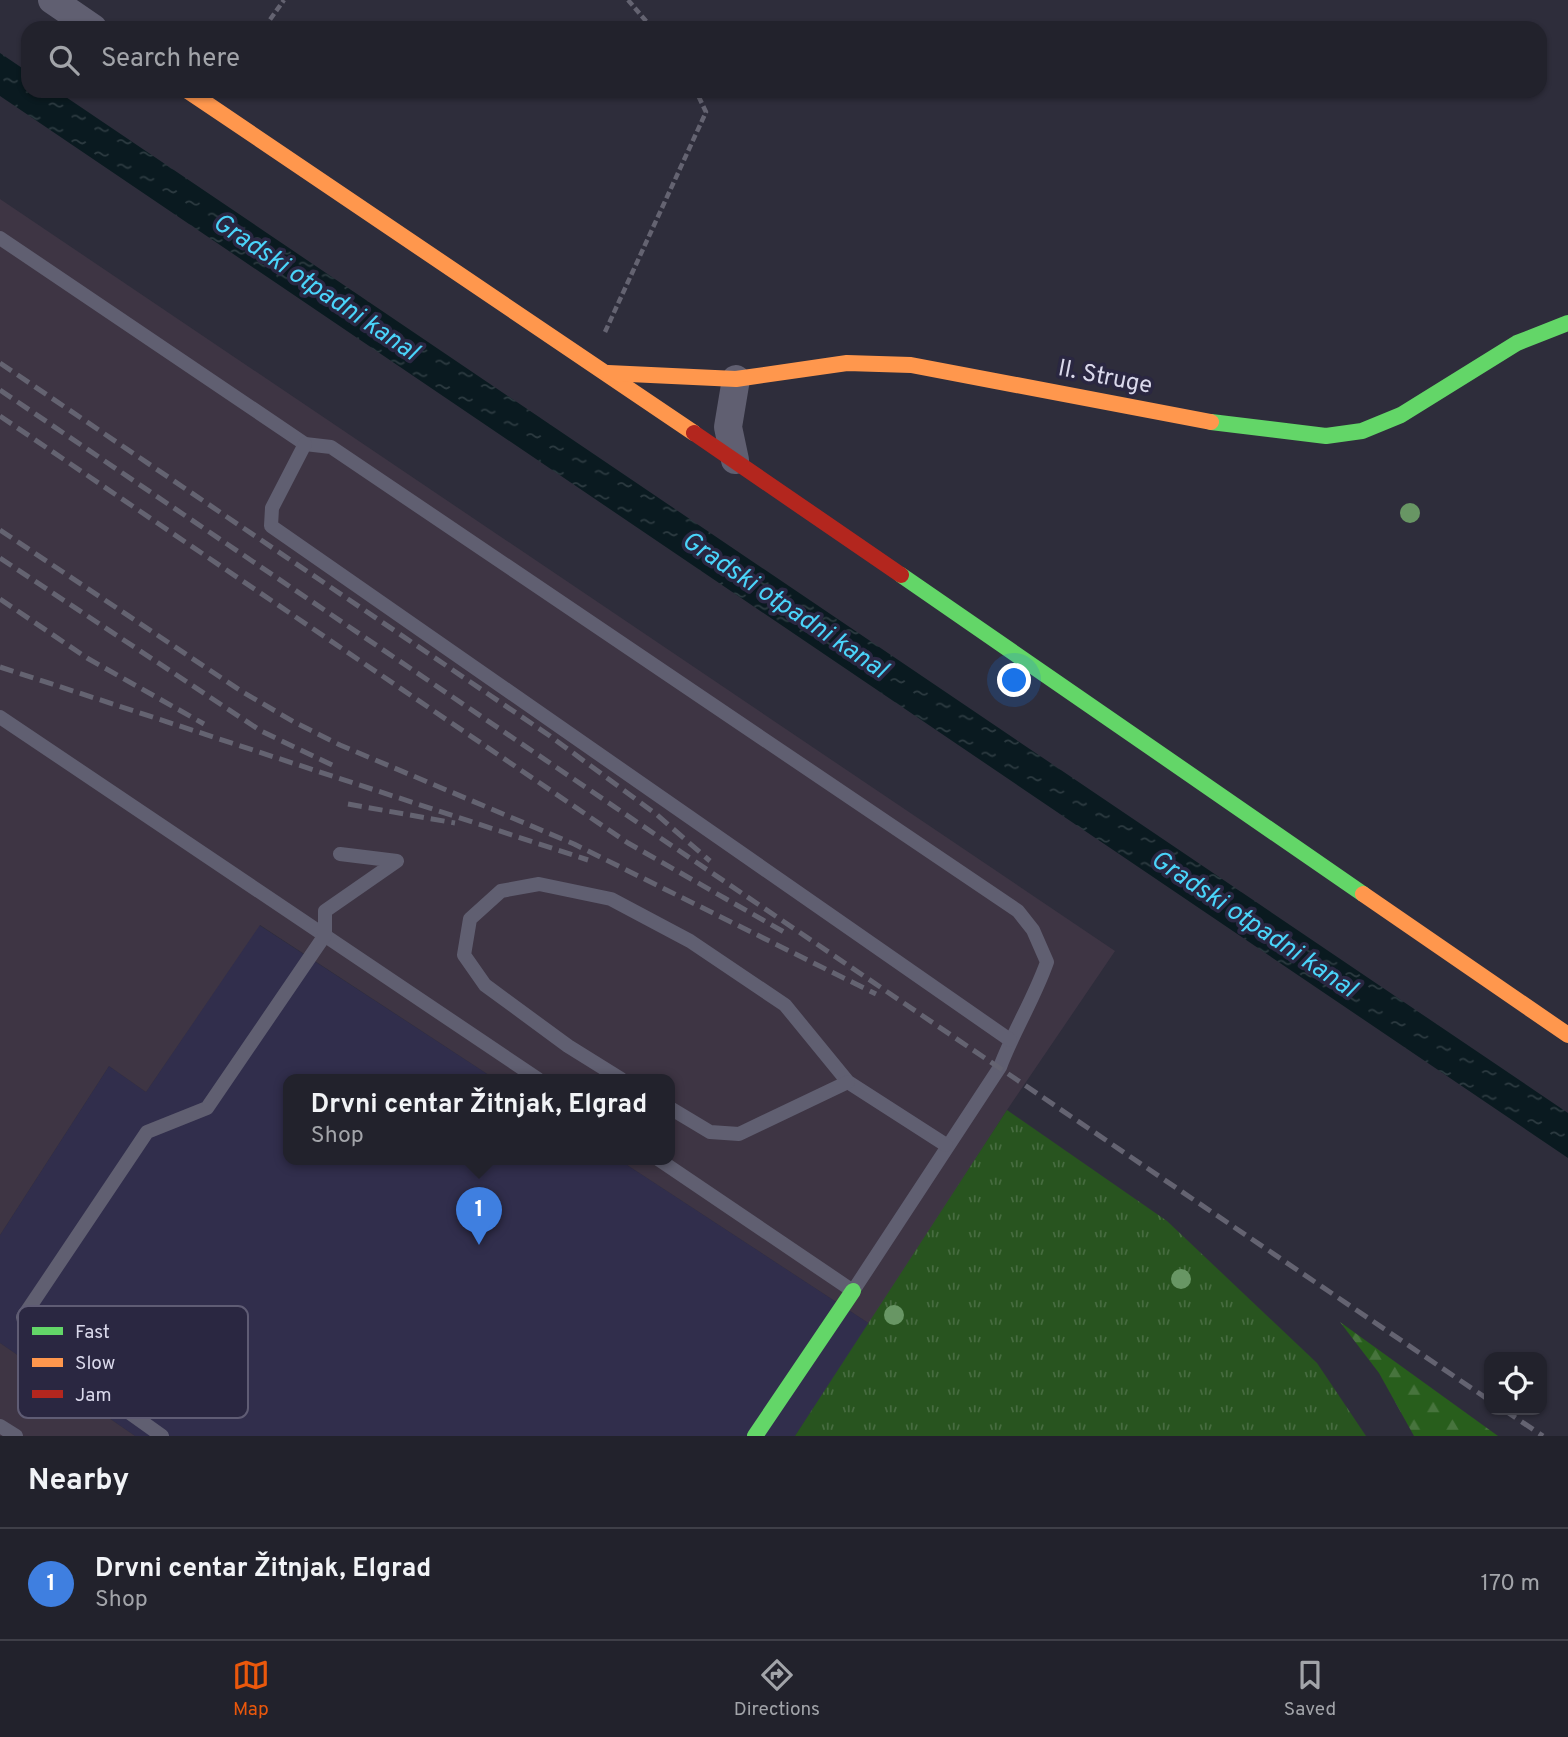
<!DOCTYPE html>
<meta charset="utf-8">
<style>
body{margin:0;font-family:Overpass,sans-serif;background:#2a2a34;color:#f1f3f6}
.controls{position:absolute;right:21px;bottom:21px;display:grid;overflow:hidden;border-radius:14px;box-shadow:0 2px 5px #0004}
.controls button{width:63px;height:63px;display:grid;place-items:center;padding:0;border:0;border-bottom:2px solid #3f3f48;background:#22222c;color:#f1f3f6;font:35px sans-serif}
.you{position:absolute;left:1015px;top:681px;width:24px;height:24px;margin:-18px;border:5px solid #fff;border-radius:50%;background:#1a73e8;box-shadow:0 0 0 10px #1a73e833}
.badge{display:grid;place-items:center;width:46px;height:46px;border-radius:50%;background:#ea580c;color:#fff;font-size:23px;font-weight:700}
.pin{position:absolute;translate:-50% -58px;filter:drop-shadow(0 2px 4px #0008)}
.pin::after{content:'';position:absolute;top:37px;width:24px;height:21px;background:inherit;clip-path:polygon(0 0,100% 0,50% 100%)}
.popup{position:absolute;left:283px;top:1074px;width:392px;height:91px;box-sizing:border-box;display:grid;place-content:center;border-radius:14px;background:#22222c;filter:drop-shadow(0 2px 5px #0005);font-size:23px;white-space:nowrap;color:#a2a4a9}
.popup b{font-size:26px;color:#f1f3f6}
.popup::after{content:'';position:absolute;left:50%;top:100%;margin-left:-14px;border:14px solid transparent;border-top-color:#22222c}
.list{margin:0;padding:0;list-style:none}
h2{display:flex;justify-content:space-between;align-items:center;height:91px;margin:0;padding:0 28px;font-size:30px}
h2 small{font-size:23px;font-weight:400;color:#a2a4a9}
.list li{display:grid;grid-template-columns:46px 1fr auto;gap:21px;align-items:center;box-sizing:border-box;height:112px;padding:0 28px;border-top:2px solid #3f3f48}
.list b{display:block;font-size:26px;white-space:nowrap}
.list p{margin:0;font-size:23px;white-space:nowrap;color:#a2a4a9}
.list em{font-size:23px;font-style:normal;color:#a2a4a9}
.icon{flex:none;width:38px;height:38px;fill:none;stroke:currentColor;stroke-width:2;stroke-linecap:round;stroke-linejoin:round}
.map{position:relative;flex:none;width:1568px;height:1436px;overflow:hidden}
.search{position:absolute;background:#22222c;box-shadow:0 2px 5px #0004;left:21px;right:21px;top:21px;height:77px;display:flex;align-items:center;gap:18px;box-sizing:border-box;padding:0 24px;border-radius:21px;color:#a2a4a9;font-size:26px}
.sheet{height:203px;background:#22222c}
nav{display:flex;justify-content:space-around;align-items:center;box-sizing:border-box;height:98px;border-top:2px solid #3f3f48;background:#22222c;font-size:19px;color:#a2a4a9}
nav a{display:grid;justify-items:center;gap:4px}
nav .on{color:#ea580c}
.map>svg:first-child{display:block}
.built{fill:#312e4c}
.industrial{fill:#3e3544}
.grass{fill:url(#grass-tufts)}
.forest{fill:url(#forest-firs)}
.water{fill:url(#water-ripples)}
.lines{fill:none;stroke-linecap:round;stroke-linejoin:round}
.path{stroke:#646371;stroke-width:4.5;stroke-dasharray:7 3.5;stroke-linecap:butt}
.lane{stroke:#605f71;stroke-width:14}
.street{stroke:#605f71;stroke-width:28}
.fast{stroke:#63d668;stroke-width:16}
.slow{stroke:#ff974d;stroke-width:16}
.jam{stroke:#b3261e;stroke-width:16}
.rail{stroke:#646371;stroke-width:5;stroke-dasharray:14 7;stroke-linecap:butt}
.tree{fill:#689664}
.labels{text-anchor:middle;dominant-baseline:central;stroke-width:7;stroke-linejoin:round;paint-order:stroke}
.street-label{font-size:24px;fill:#dad9eb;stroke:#2a2741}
.water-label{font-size:26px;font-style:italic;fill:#4ad4fa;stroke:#2a2741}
.key{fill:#2a2741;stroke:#5f5c74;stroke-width:2}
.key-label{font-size:19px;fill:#dad9eb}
</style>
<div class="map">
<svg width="1568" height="1436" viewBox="0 0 1568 1436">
<defs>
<pattern id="grass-tufts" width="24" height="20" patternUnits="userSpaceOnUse" patternTransform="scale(1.75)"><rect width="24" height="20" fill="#28541f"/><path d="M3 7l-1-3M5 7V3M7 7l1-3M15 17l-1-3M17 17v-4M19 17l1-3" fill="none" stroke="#476c40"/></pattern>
<pattern id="forest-firs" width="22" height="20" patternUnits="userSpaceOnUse" patternTransform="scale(1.75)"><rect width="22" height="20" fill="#285e1c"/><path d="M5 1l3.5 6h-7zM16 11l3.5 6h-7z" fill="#47743d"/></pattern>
<pattern id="water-ripples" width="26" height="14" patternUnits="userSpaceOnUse" patternTransform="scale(1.75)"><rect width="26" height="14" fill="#0a1a20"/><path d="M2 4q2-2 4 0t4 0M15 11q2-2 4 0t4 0" fill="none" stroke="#2d3b41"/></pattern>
</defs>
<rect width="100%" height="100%" fill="#2e2d3b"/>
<path class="built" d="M 259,925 L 495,1079 L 288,1079 L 288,1159 L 618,1159 L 870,1324 L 795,1436 L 135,1436 L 0,1343 L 0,1235 L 109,1066 L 146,1092 Z"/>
<g class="industrial">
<path d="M 0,199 L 1115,951 L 1007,1110 L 870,1324 L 618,1159 L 670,1159 L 670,1079 L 495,1079 L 260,925 L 146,1092 L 109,1066 L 0,1235 Z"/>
<path d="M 0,1343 L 135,1436 L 0,1436 Z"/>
</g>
<path class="grass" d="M 1007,1110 L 1167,1221 L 1317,1363 L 1366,1436 L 795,1436 Z"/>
<path class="forest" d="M 1340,1322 L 1498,1436 L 1414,1436 L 1379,1373 Z"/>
<path class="water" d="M 0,53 L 28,72 L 28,91 L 57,91 L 1568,1113 L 1568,1158 L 0,96 Z"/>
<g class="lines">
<g class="path">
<path d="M 628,0 L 652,28"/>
<path d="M 264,28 L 284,0"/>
<path d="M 605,332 L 706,112 L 696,91"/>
</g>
<g class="lane">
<path d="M 0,238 L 305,444 L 331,447 L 1018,911 L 1033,930 L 1047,962 C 1034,999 1014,1030 1000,1067 L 853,1291 L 658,1159"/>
<path d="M 305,444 L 272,508 L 271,526 L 1010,1040"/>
<path d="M 0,717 L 538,1079"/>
<path d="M 621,1079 L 568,1046 L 485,985 L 464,955 L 470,919 L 501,891 L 539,884 L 611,899 L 690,941 L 785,1005 L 848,1082 L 946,1145"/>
<path d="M 670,1108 L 710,1132 L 739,1134 L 848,1082"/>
<path d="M 0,1426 L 16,1436"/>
<path d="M 162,1436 L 29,1341 L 23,1317 L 147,1132 L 207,1108 L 325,935 L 325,911 L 397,861 L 340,854"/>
</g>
<g class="street">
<path d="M 52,0 L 93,28"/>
<path d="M 735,460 L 728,427 L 736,379"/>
</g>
<g class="fast">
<path d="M 1211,422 L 1326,436 L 1362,431 L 1401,415 L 1517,343 L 1568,323"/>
<path d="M 901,575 L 1363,894"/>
<path d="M 755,1436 L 853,1291"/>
</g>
<g class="slow">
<path d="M 188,91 L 694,433"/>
<path d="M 608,373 L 736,379 L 847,363 L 911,365 L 1211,422"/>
<path d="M 1363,894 L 1568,1035"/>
</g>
<path class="jam" d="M 694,433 L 901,575"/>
<g class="rail">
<path d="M 0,363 L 550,736 L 656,814 L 710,861"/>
<path d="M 0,390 L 1489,1400"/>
<path d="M 0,416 L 628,843 L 784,932"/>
<path d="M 0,530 L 241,691 L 294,722 L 340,745 L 574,844 L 876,994"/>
<path d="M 0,558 L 261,731 L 334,766"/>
<path d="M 0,599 L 87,658 L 204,724"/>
<path d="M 0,667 L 588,860"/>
<path d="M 348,804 L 455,823"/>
<path d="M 1504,1410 L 1543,1436"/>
</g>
</g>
<g class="tree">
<circle cx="1410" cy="513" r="10"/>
<circle cx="1181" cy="1279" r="10"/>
<circle cx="894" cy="1315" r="10"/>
</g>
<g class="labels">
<g class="street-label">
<text transform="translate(1105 378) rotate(11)">II. Struge</text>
</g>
<g class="water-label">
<text transform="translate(315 288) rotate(34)">Gradski otpadni kanal</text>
<text transform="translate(784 606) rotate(34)">Gradski otpadni kanal</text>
<text transform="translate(1253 925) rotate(34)">Gradski otpadni kanal</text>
</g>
</g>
<rect x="18" y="1306" width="230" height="112" rx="10" class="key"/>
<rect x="32" y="1327" width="31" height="8" fill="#63d668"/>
<rect x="32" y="1358" width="31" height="9" fill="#ff974d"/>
<rect x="32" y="1390" width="31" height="8" fill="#b3261e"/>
<g class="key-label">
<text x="75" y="1338">Fast</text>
<text x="75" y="1369">Slow</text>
<text x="75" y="1401">Jam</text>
</g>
</svg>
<div class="controls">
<button><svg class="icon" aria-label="locate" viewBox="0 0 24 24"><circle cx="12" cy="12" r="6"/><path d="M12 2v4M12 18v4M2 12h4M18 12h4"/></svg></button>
</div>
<div class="you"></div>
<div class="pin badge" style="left:479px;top:1245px;background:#3f7fe0">1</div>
<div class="popup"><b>Drvni centar Žitnjak, Elgrad</b>Shop</div>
<div class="search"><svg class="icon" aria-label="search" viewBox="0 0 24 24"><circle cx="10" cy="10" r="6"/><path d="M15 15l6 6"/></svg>Search here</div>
</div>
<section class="sheet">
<h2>Nearby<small></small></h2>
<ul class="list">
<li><span class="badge" style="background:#3f7fe0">1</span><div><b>Drvni centar Žitnjak, Elgrad</b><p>Shop</p></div><em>170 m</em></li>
</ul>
</section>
<nav>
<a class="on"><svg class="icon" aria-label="map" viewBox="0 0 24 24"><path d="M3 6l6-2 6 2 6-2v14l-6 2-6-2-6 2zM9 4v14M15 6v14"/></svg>Map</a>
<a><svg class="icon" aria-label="directions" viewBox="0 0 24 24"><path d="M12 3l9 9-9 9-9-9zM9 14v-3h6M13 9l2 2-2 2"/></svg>Directions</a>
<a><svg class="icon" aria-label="saved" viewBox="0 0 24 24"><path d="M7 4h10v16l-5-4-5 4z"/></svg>Saved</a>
</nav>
